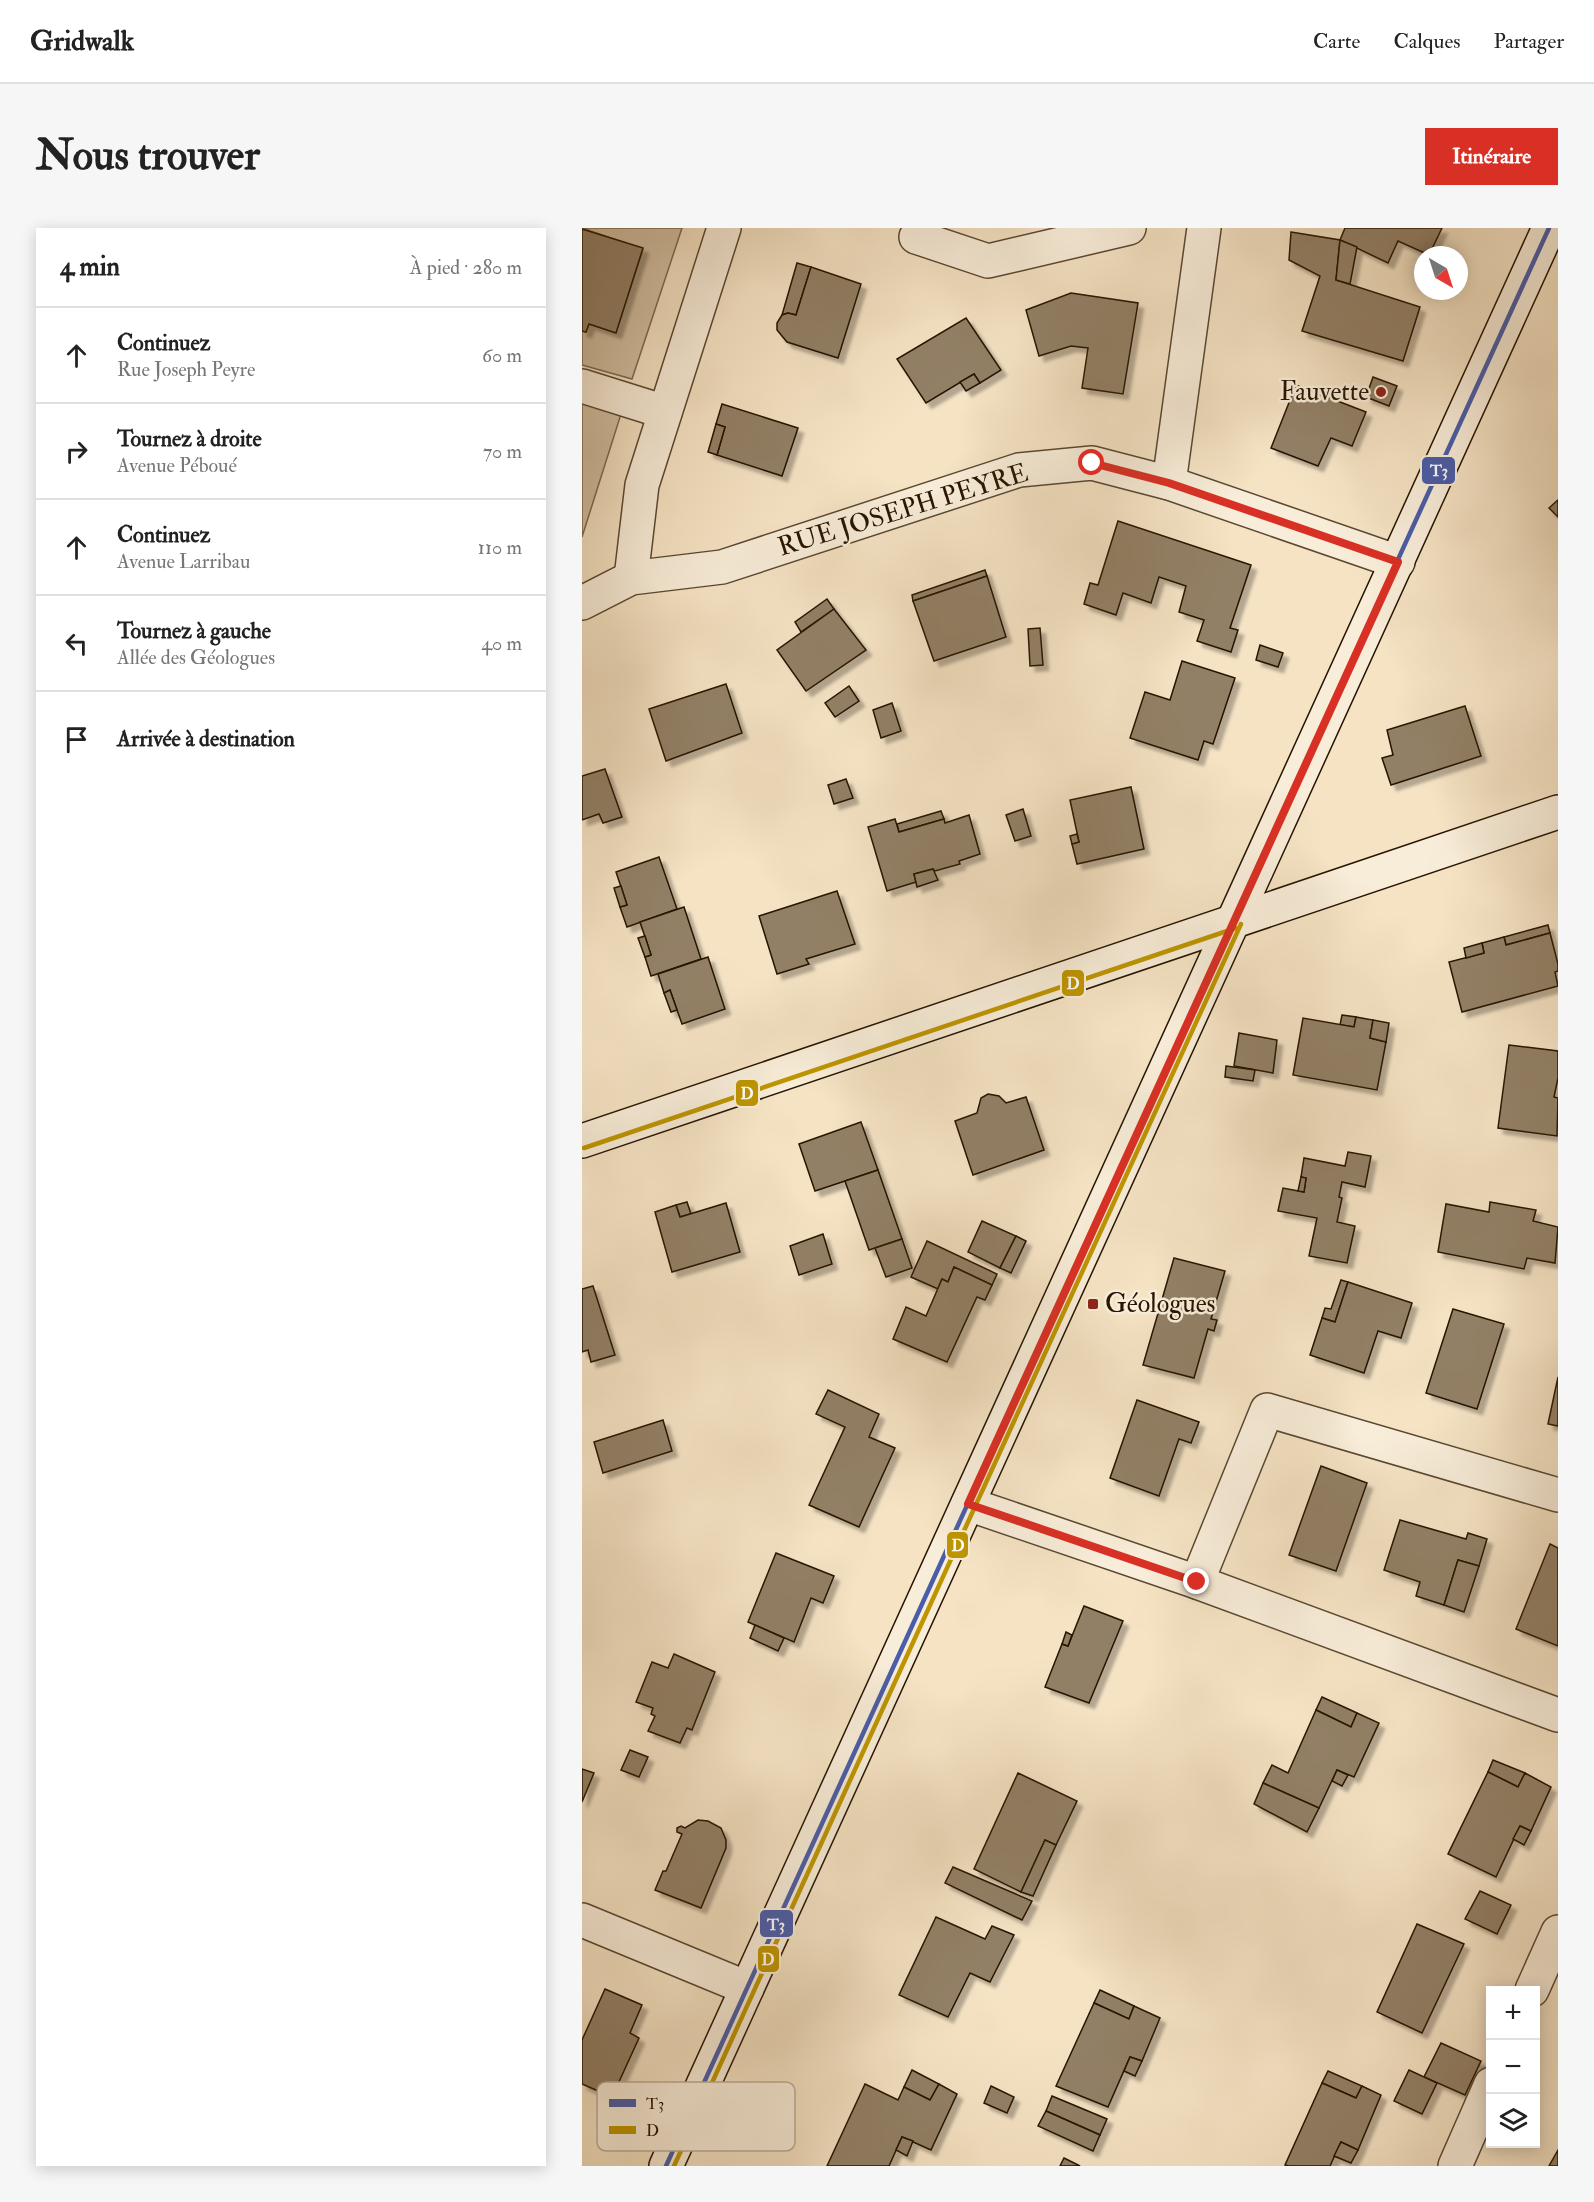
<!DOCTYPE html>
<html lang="fr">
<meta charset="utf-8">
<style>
body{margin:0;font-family:"IM FELL Double Pica",serif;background:#f6f6f6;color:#222}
.controls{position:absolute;right:18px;bottom:18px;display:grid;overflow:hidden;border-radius:0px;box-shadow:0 3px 15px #0003}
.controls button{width:54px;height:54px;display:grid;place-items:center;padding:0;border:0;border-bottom:2px solid #e0e0e0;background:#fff;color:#222;font:30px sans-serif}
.compass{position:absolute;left:832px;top:18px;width:54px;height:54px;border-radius:50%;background:#fff;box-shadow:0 3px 15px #0003;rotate:141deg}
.stop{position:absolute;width:18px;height:18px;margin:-14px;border:4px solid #d93025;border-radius:50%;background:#fff}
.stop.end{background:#d93025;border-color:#fff;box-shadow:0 2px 6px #0008}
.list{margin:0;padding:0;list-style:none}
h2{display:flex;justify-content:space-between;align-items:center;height:78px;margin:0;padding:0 24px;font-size:26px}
h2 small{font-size:20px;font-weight:400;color:#767676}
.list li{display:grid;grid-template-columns:39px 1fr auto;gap:18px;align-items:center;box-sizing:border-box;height:96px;padding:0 24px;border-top:2px solid #e0e0e0}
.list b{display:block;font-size:22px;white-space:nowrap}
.list p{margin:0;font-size:20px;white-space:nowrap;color:#767676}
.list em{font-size:20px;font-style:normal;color:#767676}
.icon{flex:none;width:33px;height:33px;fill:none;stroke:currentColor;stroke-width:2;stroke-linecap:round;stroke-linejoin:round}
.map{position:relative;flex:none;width:976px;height:1938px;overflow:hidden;border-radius:0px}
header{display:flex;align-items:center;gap:36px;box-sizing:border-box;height:84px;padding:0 30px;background:#fff;border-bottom:2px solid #e0e0e0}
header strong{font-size:28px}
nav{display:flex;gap:33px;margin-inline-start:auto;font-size:21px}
.intro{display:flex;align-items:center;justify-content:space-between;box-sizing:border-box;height:144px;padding:0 36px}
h1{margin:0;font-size:42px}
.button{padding:15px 27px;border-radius:0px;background:#d93025;color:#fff;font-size:21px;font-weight:700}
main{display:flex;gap:36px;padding:0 36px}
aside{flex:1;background:#fff;border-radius:0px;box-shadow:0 3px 15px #0003}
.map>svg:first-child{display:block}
.green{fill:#d2c0a3;stroke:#7c6a52;stroke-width:1.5}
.building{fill:#928066;stroke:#271400;stroke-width:1.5;filter:url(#shadow)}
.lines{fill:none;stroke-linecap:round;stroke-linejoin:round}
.street-casing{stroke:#5a4831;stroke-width:36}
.secondary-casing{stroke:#271400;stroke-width:36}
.street{stroke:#f8edd9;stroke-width:33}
.secondary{stroke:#f8edd9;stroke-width:33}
.bus-1-casing{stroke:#f8edd9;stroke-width:9}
.bus-2-casing{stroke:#f8edd9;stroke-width:9}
.bus-1{stroke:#4a5da8;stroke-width:4.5}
.bus-2{stroke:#be9500;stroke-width:4.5}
.route{stroke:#d93025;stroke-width:8}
.poi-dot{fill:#8f2418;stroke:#f8edd9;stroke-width:2}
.labels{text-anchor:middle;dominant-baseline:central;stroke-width:5;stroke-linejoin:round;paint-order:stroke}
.poi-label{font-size:26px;fill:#271400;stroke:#f8edd9;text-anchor:end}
.street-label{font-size:26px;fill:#271400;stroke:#f8edd9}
.key{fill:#f8edd9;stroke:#b9ac98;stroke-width:1.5}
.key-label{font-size:16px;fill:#271400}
.line-badge{stroke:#f8edd9;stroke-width:2}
.badge-label{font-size:16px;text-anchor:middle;font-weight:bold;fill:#fff}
</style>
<header>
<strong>Gridwalk</strong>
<nav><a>Carte</a><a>Calques</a><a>Partager</a></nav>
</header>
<div class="intro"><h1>Nous trouver</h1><a class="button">Itinéraire</a></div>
<main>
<aside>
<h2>4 min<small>À pied · 280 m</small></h2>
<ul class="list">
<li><svg class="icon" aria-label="ahead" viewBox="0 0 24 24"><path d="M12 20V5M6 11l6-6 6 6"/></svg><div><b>Continuez</b><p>Rue Joseph Peyre</p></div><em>60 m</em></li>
<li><svg class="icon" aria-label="right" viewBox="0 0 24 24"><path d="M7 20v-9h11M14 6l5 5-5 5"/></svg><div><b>Tournez à droite</b><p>Avenue Péboué</p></div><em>70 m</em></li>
<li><svg class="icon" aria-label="ahead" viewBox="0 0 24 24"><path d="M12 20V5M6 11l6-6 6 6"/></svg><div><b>Continuez</b><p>Avenue Larribau</p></div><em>110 m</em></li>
<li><svg class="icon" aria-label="left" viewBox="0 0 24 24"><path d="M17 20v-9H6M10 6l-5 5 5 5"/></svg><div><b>Tournez à gauche</b><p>Allée des Géologues</p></div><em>40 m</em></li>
<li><svg class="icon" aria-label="arrive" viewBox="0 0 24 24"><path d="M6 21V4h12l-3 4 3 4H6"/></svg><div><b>Arrivée à destination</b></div></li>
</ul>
</aside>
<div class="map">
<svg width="976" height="1938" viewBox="0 0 976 1938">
<defs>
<filter id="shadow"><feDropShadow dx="5.5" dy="5.5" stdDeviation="1.5" flood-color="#0004"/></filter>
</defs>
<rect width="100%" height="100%" fill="#f5e3c4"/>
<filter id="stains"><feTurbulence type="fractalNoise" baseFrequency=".00333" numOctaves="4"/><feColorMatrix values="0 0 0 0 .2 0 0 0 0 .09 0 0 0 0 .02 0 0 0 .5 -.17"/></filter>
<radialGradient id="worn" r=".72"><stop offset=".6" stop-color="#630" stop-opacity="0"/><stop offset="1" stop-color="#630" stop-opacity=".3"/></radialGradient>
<g class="green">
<path d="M 0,0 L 100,0 L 50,151 L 0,137 L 0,103 L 4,104 L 7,96 L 34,104 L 61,21 Z"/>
<path d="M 0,174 L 39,186 L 0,309 Z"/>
</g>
<g class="building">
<path d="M 763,0 L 860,0 L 847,27 L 816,13 L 806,35 L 758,12 Z"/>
<path d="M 0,1 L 61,20 L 34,105 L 7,96 L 4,104 L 0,103 Z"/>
<path d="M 709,4 L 758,12 L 754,52 L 838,79 L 821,133 L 720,103 L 738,48 L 707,32 Z"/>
<path d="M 758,12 L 775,19 L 768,56 L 754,52 Z"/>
<path d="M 215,35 L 229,39 L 214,87 L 206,85 L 200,87 Z"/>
<path d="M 229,39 L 279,56 L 256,130 L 205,114 L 195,102 L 195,95 L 200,87 L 206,85 L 214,87 Z"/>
<path d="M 489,65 L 556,75 L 541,166 L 500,160 L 506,120 L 489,118 L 457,128 L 444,82 Z"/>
<path d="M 384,90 L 419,142 L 398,155 L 392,146 L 344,175 L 315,131 Z"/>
<path d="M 392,146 L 398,155 L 384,163 L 378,154 Z"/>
<path d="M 791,149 L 815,158 L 807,178 L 784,169 Z"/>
<path d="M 714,157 L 784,184 L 770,218 L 749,210 L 736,238 L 689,220 Z"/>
<path d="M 140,176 L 216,200 L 200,248 L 135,227 L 143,199 L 134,196 Z"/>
<path d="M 134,196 L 143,199 L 135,227 L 126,224 Z"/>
<path d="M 976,272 L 976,289 L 967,280 Z"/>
<path d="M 536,293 L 669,337 L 648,400 L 656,402 L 649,424 L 615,413 L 622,392 L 597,384 L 604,358 L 577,349 L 569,375 L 541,365 L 534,387 L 502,376 L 508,355 L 516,357 Z"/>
<path d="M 403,342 L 405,348 L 331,373 L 330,367 Z"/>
<path d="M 405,348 L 424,409 L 352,433 L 331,373 Z"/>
<path d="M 245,371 L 252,381 L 219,404 L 213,394 Z"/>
<path d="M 252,381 L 284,422 L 224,463 L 195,422 Z"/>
<path d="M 458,400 L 461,437 L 448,438 L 446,401 Z"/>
<path d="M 678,417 L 701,425 L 696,439 L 674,432 Z"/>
<path d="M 600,433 L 653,450 L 631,516 L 622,513 L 616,532 L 548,510 L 563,464 L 588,472 Z"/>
<path d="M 144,456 L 160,505 L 84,533 L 67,481 Z"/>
<path d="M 267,458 L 277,473 L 253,489 L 243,475 Z"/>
<path d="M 310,475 L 319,503 L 299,510 L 291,482 Z"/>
<path d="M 883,478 L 899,528 L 809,557 L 800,530 L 811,527 L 805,502 Z"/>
<path d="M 23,541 L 40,589 L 21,595 L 17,586 L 0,592 L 0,548 Z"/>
<path d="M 264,551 L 271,570 L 252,576 L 246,557 Z"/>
<path d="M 549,559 L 562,621 L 495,636 L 490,616 L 497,614 L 488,572 Z"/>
<path d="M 441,581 L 449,608 L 433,613 L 424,587 Z"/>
<path d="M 359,583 L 362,591 L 317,604 L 315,596 Z"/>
<path d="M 387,587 L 398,626 L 377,633 L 378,636 L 353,643 L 351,641 L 332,646 L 334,654 L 305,663 L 286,599 L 313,591 L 317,604 L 362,591 L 363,595 Z"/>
<path d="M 495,606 L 497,614 L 490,616 L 488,608 Z"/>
<path d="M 77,629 L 95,681 L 45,699 L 38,679 L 45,677 L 34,644 Z"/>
<path d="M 351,641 L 356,652 L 335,659 L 332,646 Z"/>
<path d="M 39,658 L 45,677 L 38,679 L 32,660 Z"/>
<path d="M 255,663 L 273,716 L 224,731 L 227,736 L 195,746 L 177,688 Z"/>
<path d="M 102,679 L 119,731 L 69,748 L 63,729 L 69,727 L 58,694 Z"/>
<path d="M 966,697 L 968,705 L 924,717 L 922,709 Z"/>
<path d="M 968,705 L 976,736 L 976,743 L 973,744 L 976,758 L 880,784 L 867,734 L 902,725 L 900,715 L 922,709 L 924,717 Z"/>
<path d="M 63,708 L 69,727 L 63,729 L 56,710 Z"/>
<path d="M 900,715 L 902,725 L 884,730 L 882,720 Z"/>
<path d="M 126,729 L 143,781 L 100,796 L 88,762 L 82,765 L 76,746 Z"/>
<path d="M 88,762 L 95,782 L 89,784 L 82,765 Z"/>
<path d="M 760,787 L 774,789 L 772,799 L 758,797 Z"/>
<path d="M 774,789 L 791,792 L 788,810 L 804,814 L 795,862 L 711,847 L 721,790 L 772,799 Z"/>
<path d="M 791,792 L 807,795 L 804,814 L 788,810 Z"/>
<path d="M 657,805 L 695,812 L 691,845 L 652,838 Z"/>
<path d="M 927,817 L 976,823 L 976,850 L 972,869 L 976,870 L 975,908 L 916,900 Z"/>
<path d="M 644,838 L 673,842 L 671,853 L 643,849 Z"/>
<path d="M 406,866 L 417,868 L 424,875 L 444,869 L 462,922 L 391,947 L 373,893 L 395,885 L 399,870 Z"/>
<path d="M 279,894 L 296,942 L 233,963 L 217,916 Z"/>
<path d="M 766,924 L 789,928 L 783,959 L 760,954 L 757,969 L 760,970 L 755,994 L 773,998 L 765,1035 L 727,1028 L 735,990 L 696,983 L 701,960 L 722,964 L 724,950 L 719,949 L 722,930 L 763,938 Z"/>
<path d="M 296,942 L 320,1011 L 287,1022 L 263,953 Z"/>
<path d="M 719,949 L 724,950 L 722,964 L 716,963 Z"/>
<path d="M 105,974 L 109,986 L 98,989 L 94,977 Z"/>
<path d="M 908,974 L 954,982 L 951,993 L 976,999 L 973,1035 L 945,1030 L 942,1041 L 856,1024 L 864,976 L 907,984 Z"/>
<path d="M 144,975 L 158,1024 L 90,1044 L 73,984 L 94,977 L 98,989 Z"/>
<path d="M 400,993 L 434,1008 L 418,1040 L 386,1024 Z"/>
<path d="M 241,1006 L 250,1036 L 217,1047 L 208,1018 Z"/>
<path d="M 434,1008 L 444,1013 L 429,1045 L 418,1040 Z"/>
<path d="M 320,1011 L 330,1040 L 304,1049 L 293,1020 Z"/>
<path d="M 345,1013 L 415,1046 L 410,1057 L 372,1039 L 366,1054 L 360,1051 L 356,1061 L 329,1049 Z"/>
<path d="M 592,1030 L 643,1043 L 629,1091 L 635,1092 L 632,1103 L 626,1101 L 612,1150 L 561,1137 Z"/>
<path d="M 372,1039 L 410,1057 L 403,1072 L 395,1069 L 365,1134 L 311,1111 L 324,1079 L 344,1088 L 360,1051 L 366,1054 Z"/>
<path d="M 759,1052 L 766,1054 L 753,1094 L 740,1090 L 743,1080 L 749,1081 Z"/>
<path d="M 766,1054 L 830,1075 L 819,1110 L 796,1103 L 782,1145 L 728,1127 L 740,1090 L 753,1094 Z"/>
<path d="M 11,1058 L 33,1127 L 9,1134 L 6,1122 L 0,1124 L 0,1061 Z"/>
<path d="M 871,1081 L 922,1096 L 895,1181 L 844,1165 Z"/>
<path d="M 976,1149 L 976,1198 L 966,1196 Z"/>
<path d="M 246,1162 L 297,1186 L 287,1209 L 313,1220 L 277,1299 L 227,1277 L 263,1199 L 234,1186 Z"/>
<path d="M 555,1172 L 617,1194 L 609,1215 L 597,1211 L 577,1268 L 528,1250 Z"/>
<path d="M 81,1192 L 90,1223 L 21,1245 L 12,1214 Z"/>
<path d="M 739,1238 L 785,1255 L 754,1343 L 707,1327 Z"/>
<path d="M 818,1292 L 884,1311 L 886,1305 L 905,1311 L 897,1338 L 876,1332 L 862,1377 L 834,1368 L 838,1354 L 802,1342 Z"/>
<path d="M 968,1316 L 976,1320 L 976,1418 L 934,1401 Z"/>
<path d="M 194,1325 L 252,1348 L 241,1375 L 229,1370 L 212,1414 L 166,1394 Z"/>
<path d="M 876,1332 L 897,1338 L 882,1384 L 862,1377 Z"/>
<path d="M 502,1378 L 541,1393 L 507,1475 L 463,1459 L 480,1416 L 486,1418 Z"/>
<path d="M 173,1397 L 202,1410 L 196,1423 L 168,1410 Z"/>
<path d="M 484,1404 L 490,1407 L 486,1418 L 480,1416 Z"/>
<path d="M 92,1426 L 133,1444 L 110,1502 L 105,1500 L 98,1515 L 66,1503 L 73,1488 L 69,1486 L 71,1480 L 54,1474 L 70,1434 L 86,1440 Z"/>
<path d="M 740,1469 L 775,1485 L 769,1499 L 734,1482 Z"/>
<path d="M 734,1482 L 769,1499 L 775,1485 L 797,1495 L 772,1549 L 755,1542 L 737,1580 L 681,1555 L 690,1537 L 706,1545 Z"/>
<path d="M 48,1522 L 66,1529 L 57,1549 L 39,1542 Z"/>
<path d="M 911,1532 L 943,1545 L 936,1559 L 906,1544 Z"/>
<path d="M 0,1541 L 12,1545 L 0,1574 Z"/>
<path d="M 755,1542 L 766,1547 L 760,1558 L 750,1553 Z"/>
<path d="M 906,1544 L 936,1559 L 943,1545 L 969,1559 L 949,1603 L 938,1598 L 914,1649 L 866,1626 Z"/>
<path d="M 436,1545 L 495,1573 L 474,1617 L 463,1612 L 439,1664 L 392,1641 Z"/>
<path d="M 681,1555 L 737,1580 L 725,1604 L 672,1576 Z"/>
<path d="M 116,1592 L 126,1593 L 139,1600 L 144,1612 L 144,1620 L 119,1680 L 73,1662 L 81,1643 L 84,1643 L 100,1606 L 95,1604 L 95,1600 L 99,1598 L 103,1600 Z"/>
<path d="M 938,1598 L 949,1603 L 942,1617 L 931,1611 Z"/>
<path d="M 463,1612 L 474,1617 L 451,1668 L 439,1664 Z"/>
<path d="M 371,1639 L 450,1673 L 440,1692 L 363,1655 Z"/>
<path d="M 898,1663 L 929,1677 L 915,1706 L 883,1691 Z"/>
<path d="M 354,1689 L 403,1711 L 410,1698 L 432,1707 L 408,1754 L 388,1745 L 366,1789 L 317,1767 Z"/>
<path d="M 835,1696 L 882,1716 L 840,1805 L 795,1784 Z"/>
<path d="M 23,1761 L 60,1777 L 48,1805 L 57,1810 L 30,1869 L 0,1856 L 0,1812 Z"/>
<path d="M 518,1762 L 552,1778 L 547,1791 L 512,1775 Z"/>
<path d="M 512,1775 L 547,1791 L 552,1778 L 578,1790 L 560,1833 L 548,1829 L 526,1879 L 474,1858 Z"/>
<path d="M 859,1815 L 899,1833 L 883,1867 L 842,1849 Z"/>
<path d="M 548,1829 L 560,1833 L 553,1848 L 542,1843 Z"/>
<path d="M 330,1842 L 357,1856 L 348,1872 L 322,1859 Z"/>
<path d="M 827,1842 L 855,1855 L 840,1886 L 812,1873 Z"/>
<path d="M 746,1843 L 780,1858 L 774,1870 L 740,1855 Z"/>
<path d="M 740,1855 L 774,1870 L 780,1858 L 799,1867 L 776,1922 L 759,1914 L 748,1938 L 707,1938 L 703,1937 Z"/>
<path d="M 283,1856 L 316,1872 L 322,1859 L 348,1872 L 357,1856 L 375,1866 L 349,1922 L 320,1909 L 307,1938 L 245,1938 Z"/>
<path d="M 409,1858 L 432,1869 L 425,1885 L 402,1875 Z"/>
<path d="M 470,1868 L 525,1891 L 518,1907 L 464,1883 Z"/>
<path d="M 464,1883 L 518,1907 L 511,1923 L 456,1898 Z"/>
<path d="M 320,1909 L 331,1913 L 325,1928 L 314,1922 Z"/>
<path d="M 759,1914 L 776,1922 L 769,1935 L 752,1928 Z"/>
<path d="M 976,1922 L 976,1938 L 967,1938 Z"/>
<path d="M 482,1930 L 498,1938 L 478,1938 Z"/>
</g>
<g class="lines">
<g class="street-casing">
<g id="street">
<path d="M 334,9 L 406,33 L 547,0"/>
<path d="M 0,158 L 83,184"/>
<path d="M 587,255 L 622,0"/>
<path d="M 49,350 L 60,257 L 142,0"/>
<path d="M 0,375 L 49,350 L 140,339 L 437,242 L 510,235 L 587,255 L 816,334"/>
<path d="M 386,1276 L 615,1354 L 976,1487"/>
<path d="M 615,1354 L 685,1182 L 976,1267"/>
<path d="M 0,1692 L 165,1760"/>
<path d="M 950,1762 L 976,1704"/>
<path d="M 873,1938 L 909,1856"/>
</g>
</g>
<g class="secondary-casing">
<g id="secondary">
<path d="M 0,913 L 976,584"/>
<path d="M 84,1938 L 967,0"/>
</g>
</g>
<use href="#street" class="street"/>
<use href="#secondary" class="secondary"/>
<g class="bus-1-casing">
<path id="bus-1" d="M 84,1938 L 967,0"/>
</g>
<g class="bus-2-casing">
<g id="bus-2">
<path d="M 2,920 L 654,700"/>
<path d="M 92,1938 L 659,696"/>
</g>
</g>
<use href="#bus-1" class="bus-1"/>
<use href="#bus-2" class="bus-2"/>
</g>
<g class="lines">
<path class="route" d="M 510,235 L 587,255 L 816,334 L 386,1276 L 615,1354"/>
</g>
<g class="poi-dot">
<circle cx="799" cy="164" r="6"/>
<rect x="505" y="1070" width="12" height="12" rx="3"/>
</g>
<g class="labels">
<g class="poi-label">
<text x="787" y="164">Fauvette</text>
<text x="523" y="1076" text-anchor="start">Géologues</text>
</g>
<g class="street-label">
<text transform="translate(321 282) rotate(-17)">RUE JOSEPH PEYRE</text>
</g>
</g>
<rect x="15" y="1854" width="198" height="69" rx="9" class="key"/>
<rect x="27" y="1871" width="27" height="8" fill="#4a5da8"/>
<rect x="27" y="1898" width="27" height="8" fill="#be9500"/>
<g class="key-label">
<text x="64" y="1881">T3</text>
<text x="64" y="1908">D</text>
</g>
<g class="line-badge">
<rect x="839" y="228" width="35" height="29" rx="6" fill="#4a5da8"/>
<rect x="479" y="741" width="24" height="28" rx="6" fill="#be9500"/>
<rect x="153" y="851" width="24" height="28" rx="6" fill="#be9500"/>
<rect x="364" y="1303" width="23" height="28" rx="6" fill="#be9500"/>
<rect x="177" y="1681" width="35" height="29" rx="6" fill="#4a5da8"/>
<rect x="175" y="1717" width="23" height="28" rx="6" fill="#be9500"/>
</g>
<g class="badge-label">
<text x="857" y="248">T3</text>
<text x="491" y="761">D</text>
<text x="165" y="871">D</text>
<text x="376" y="1323">D</text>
<text x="194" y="1702">T3</text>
<text x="186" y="1737">D</text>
</g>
<rect width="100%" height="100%" filter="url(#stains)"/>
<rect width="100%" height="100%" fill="url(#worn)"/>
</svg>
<div class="controls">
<button>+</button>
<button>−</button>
<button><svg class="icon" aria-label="layers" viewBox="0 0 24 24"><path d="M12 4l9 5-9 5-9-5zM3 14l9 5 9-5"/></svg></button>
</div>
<svg class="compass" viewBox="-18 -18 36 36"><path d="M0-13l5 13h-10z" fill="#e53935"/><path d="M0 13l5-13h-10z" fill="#767676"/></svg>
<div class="stop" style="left:510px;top:235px"></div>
<div class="stop end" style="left:615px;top:1354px"></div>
</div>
</main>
